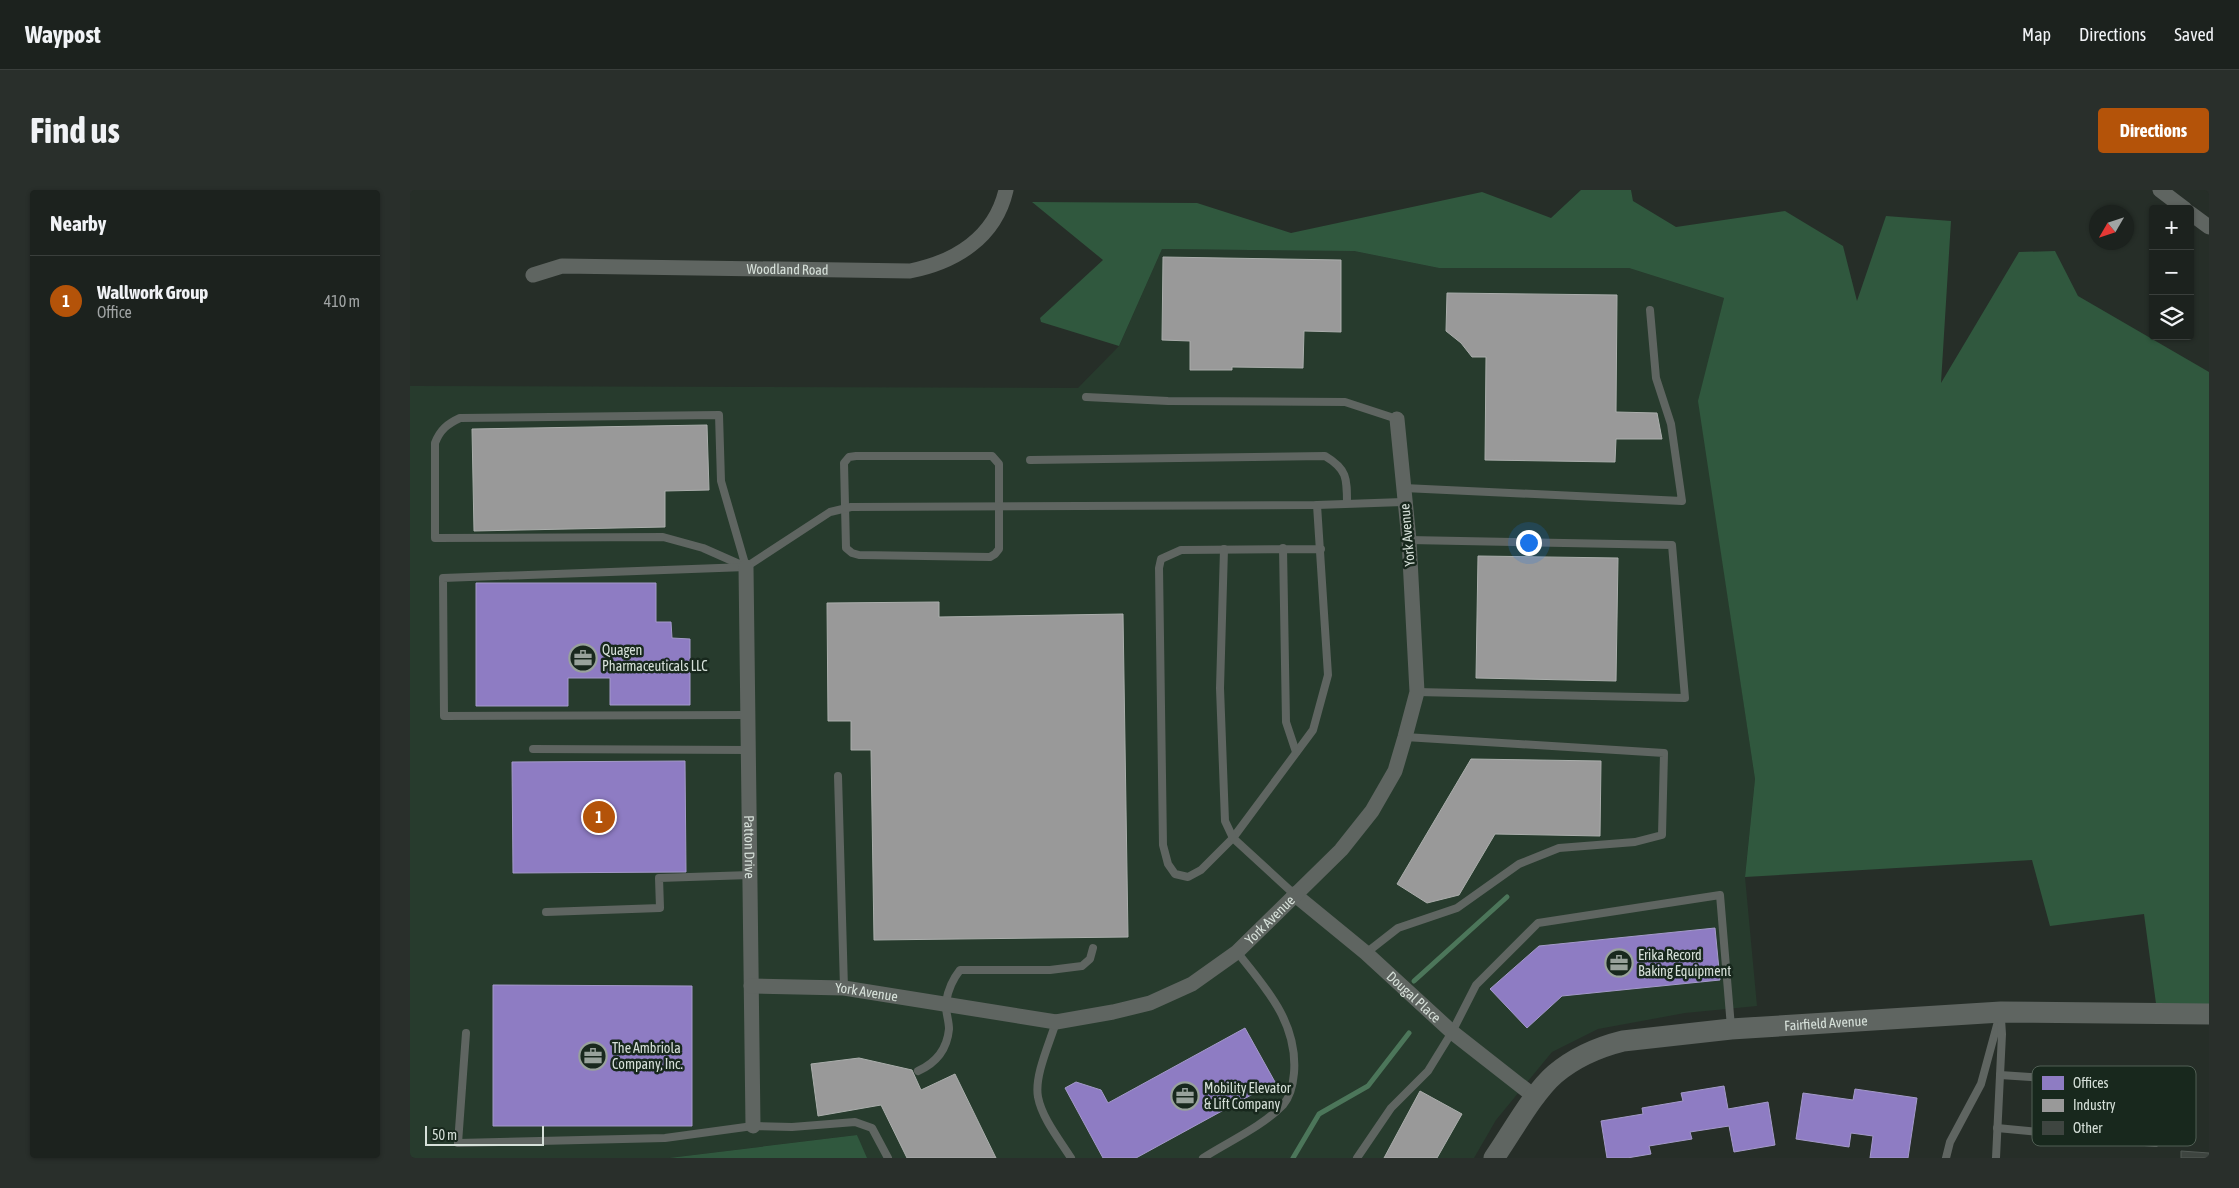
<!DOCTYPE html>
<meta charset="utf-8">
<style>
body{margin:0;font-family:"Asap Condensed",sans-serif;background:#292f2b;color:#f1f3f6}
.controls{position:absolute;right:15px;top:15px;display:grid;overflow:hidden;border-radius:5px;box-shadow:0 1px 4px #0004}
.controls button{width:45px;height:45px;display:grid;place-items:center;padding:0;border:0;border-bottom:1px solid #3a3f3c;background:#1c221e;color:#f1f3f6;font:25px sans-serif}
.compass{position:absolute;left:1679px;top:15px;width:45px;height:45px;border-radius:50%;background:#1c221e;box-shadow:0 1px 4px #0004;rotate:231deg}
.scale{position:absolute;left:15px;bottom:12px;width:119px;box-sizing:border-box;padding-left:5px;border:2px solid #d6e0d9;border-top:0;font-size:14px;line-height:18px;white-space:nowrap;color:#d6e0d9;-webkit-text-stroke:4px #18281d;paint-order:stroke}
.you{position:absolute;left:1118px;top:352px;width:18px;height:18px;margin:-12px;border:4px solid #fff;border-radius:50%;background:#1a73e8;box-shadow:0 0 0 8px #1a73e833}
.badge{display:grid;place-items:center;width:32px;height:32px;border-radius:50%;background:#b45309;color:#fff;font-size:16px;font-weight:700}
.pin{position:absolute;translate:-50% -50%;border:2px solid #fff;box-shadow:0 1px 5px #0006}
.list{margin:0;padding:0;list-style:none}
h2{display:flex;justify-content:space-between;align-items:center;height:65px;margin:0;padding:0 20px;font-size:21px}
h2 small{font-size:16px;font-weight:400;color:#a0a4a4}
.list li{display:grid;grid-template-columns:32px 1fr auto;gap:15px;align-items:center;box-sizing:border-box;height:90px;padding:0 20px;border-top:1px solid #3a3f3c}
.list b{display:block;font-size:19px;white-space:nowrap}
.list p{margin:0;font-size:16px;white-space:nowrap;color:#a0a4a4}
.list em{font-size:16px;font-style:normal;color:#a0a4a4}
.icon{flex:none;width:28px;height:28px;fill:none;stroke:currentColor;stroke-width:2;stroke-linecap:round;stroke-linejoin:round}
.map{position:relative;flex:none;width:1799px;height:968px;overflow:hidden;border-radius:5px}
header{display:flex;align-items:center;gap:30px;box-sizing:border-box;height:70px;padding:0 25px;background:#1c221e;border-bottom:1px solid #3a3f3c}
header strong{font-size:24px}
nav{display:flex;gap:28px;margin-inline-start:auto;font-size:18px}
.intro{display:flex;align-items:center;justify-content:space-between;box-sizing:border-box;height:120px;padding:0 30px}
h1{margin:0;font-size:35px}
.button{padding:12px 22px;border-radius:5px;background:#b45309;color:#fff;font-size:18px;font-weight:700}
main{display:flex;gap:30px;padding:0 30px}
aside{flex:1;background:#1c221e;border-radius:5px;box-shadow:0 1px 4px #0004}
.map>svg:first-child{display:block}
.built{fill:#273b2d}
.forest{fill:#30583e}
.offices{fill:#8e7cc3;stroke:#a49aca}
.industry{fill:#999;stroke:#abaeac}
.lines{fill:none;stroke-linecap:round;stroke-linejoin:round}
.stream{stroke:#4c765a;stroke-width:5}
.building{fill:#3e4540;stroke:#535a55}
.lane{stroke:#5f6561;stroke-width:8}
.street{stroke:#5f6561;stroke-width:15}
.secondary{stroke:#5f6561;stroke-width:21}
.labels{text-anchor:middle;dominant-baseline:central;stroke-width:5;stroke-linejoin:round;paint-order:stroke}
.street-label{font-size:14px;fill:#d6e0d9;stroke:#18281d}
.poi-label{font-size:14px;fill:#d6e0d9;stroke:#18281d;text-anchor:start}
.key{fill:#18281d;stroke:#515f55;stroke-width:1}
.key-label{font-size:14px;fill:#d6e0d9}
</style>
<header>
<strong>Waypost</strong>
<nav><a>Map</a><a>Directions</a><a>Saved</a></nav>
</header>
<div class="intro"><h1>Find us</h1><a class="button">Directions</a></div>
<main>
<aside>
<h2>Nearby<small></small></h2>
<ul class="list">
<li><span class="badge">1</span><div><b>Wallwork Group</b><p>Office</p></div><em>410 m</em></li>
</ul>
</aside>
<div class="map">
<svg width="1799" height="968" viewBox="0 0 1799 968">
<rect width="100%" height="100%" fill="#262e28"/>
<path class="built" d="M 752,59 L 944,61 L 1029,78 L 1219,78 L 1314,108 L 1289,211 L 1345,589 L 1335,687 L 1347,816 L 1275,823 L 1188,839 L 1142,862 L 1086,930 L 1064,968 L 455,968 L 447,945 L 259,968 L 0,968 L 0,196 L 668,198 L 709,156 Z"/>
<g class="forest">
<path d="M 1171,0 L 1221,0 L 1223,11 L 1266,37 L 1375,21 L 1433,56 L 1447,111 L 1476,26 L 1541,31 L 1531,193 L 1609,62 L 1645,61 L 1668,106 L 1799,182 L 1799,824 L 1747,821 L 1734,724 L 1640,736 L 1622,670 L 1335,687 L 1345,589 L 1288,211 L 1314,108 L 1219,78 L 1029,78 L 944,61 L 752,59 L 709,156 L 631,132 L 630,128 L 693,70 L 622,12 L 787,13 L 881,43 L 1072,2 L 1141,28 Z"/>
<path d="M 447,945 L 457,968 L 259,968 Z"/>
</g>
<g class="offices">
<path d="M 66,393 L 246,393 L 246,432 L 261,432 L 262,448 L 280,449 L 280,515 L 200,515 L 200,488 L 158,488 L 158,516 L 66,516 Z"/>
<path d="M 275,571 L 276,682 L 103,683 L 102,572 Z"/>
<path d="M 1305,738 L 1310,790 L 1152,806 L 1117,838 L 1080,799 L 1129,756 Z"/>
<path d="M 83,795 L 282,796 L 282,936 L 83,936 Z"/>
<path d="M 835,838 L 865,892 L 726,968 L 693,968 L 655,898 L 666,892 L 691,900 L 698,913 Z"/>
<path d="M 1314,896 L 1318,919 L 1358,912 L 1365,955 L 1324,962 L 1319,936 L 1280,942 L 1282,949 L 1239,956 L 1241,964 L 1217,968 L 1197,968 L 1191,931 L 1233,924 L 1232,918 L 1273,911 L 1271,903 Z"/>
<path d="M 1445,899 L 1507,908 L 1498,968 L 1460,968 L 1463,946 L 1441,943 L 1439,957 L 1386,949 L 1393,903 L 1443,910 Z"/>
</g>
<g class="industry">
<path d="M 753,67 L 931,70 L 931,142 L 894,141 L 893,178 L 822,177 L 822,180 L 780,180 L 780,151 L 752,150 Z"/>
<path d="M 1037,103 L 1207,105 L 1206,222 L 1247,223 L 1252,249 L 1206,249 L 1205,272 L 1075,270 L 1076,167 L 1062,167 L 1051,153 L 1036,141 Z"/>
<path d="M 297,235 L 299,300 L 255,301 L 255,337 L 64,341 L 62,239 Z"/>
<path d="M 1068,366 L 1208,368 L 1206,491 L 1066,488 Z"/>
<path d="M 529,412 L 529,427 L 713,424 L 718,747 L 464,750 L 461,560 L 441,560 L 441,531 L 418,531 L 417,413 Z"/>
<path d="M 1061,569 L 1191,571 L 1190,646 L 1085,644 L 1049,705 L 1017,713 L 987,694 Z"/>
<path d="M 449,868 L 502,880 L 511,900 L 545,884 L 586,968 L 497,968 L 471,915 L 408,926 L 401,874 Z"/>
<path d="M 1010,901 L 1052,924 L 1027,968 L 974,968 Z"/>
</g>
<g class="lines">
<g class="stream">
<path d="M 1004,791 L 1097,707"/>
<path d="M 883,968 L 909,924 L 958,896 L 999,843"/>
</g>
</g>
<path class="building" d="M 1771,961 L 1799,963 L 1799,968 L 1771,968 Z"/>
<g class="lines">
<g class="lane">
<path d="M 676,207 L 758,211 L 935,212 L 987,229"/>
<path d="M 309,225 L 311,291 L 336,377 L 293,358 L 253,347 L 25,348 L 25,253 C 30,240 37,234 50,228 Z"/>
<path d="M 446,266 L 582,266 L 589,274 L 589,359 L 585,364 L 580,367 L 449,365 L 442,363 L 436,358 L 434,273 L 439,267 Z"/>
<path d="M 620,270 L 915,266 C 937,279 937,288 937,313"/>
<path d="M 994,298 L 1272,311 L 1261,234 L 1246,188 L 1240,120"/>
<path d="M 907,315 L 918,485 L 903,540 L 823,648 L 791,680 L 778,687 L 765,684 L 758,674 L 753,655 L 749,378 L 751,369 L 771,360 L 911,359"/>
<path d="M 999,350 L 1262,355 L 1275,508 L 1007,502"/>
<path d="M 873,358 L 876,532 L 886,562"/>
<path d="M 814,359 L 810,498 L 815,631 L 823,648 L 884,704"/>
<path d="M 338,525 L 34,526 L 33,388 L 336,377 L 420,322 L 441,317 L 907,315 L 993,312"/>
<path d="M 123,559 L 338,560"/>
<path d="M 428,586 L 434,798"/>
<path d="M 136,722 L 250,718 L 249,688 L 340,685"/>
<path d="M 956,763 L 988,738 L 1047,718 L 1109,674 L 1149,658 L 1225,652 L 1252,645 L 1254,563 L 995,547"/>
<path d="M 646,832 C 640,852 624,886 628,907 C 632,928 649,949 661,968"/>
<path d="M 56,843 L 48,953 L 255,948 L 343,936 L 382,937 L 445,932 L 462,938 L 478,968"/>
<path d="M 508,881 C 526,873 537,860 539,839 C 539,830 535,821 536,812 C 538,800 542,790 550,780 L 640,780 L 672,776 L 680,769 L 683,758"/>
<path d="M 1587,938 L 1745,953 L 1749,896 L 1590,885"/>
<path d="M 793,968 C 818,952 853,936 873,915 C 881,906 883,895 884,883 C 888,833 856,798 827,762"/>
<path d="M 947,968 L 981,918 L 1018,881 L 1042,842 L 1066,795 L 1128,733 L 1310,705 L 1321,837"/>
<path d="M 1536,968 L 1540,952 L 1571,894 L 1590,824"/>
<path d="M 1586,968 L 1592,844 L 1591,829"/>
</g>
<g class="street">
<path d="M 1750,0 L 1775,19"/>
<path d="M 1780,23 L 1799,37"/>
<path id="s1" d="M 123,85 L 152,76 L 500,81 C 545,72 585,48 596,0"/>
<path id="s2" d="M 336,377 L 343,936"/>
<path id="s3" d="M 884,704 L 956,763 L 1042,842 L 1125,907"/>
<path id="s4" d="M 341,796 L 434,798 L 646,832 L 703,822 L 740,813 L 782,794 L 827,762 L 931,660 L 962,621 L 985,581 L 995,547 L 1007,502 L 999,350 L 987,229"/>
</g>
<path class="secondary" id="s5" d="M 1084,968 C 1101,944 1123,903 1145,884 C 1164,868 1189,857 1213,851 L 1321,839 L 1591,822 L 1799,824"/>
</g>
<defs>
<g id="office-ring" transform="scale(1.4375)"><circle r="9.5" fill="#18281d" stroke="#98a29b" stroke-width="1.5"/><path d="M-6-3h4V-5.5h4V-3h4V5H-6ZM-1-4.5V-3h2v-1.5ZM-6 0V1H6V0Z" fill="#98a29b"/></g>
</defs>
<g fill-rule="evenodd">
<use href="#office-ring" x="173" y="468"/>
<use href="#office-ring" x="1209" y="773"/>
<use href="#office-ring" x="183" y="866"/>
<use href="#office-ring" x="775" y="906"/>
</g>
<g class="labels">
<g class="street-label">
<text stroke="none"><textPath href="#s1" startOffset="256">Woodland Road</textPath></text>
<text transform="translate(997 345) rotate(-95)">York Avenue</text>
<text stroke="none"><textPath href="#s2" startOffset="280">Patton Drive</textPath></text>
<text stroke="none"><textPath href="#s4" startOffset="551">York Avenue</textPath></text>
<text stroke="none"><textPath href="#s4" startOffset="116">York Avenue</textPath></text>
<text stroke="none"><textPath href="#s3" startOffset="158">Dougal Place</textPath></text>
<text stroke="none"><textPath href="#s5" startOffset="384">Fairfield Avenue</textPath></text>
</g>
<g class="poi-label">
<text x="192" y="460">Quagen<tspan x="192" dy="16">Pharmaceuticals LLC</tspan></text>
<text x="1228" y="765">Erika Record<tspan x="1228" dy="16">Baking Equipment</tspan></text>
<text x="202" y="858">The Ambriola<tspan x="202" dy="16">Company, Inc.</tspan></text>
<text x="794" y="898">Mobility Elevator<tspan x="794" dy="16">&amp; Lift Company</tspan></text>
</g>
</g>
<rect x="1622" y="876" width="164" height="80" rx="8" class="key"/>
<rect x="1632" y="886" width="22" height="14" fill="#8e7cc3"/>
<rect x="1632" y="909" width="22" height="13" fill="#999"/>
<rect x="1632" y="931" width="22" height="14" fill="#3e4540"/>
<g class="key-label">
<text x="1663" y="898">Offices</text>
<text x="1663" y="920">Industry</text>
<text x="1663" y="943">Other</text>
</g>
</svg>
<div class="controls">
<button>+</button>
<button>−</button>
<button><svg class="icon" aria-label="layers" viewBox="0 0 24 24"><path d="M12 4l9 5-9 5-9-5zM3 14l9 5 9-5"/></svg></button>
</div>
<svg class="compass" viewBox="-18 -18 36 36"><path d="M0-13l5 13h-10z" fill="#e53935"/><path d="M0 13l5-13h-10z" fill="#a0a4a4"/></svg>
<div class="scale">50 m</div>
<div class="you"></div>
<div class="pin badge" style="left:189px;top:627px">1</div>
</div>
</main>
